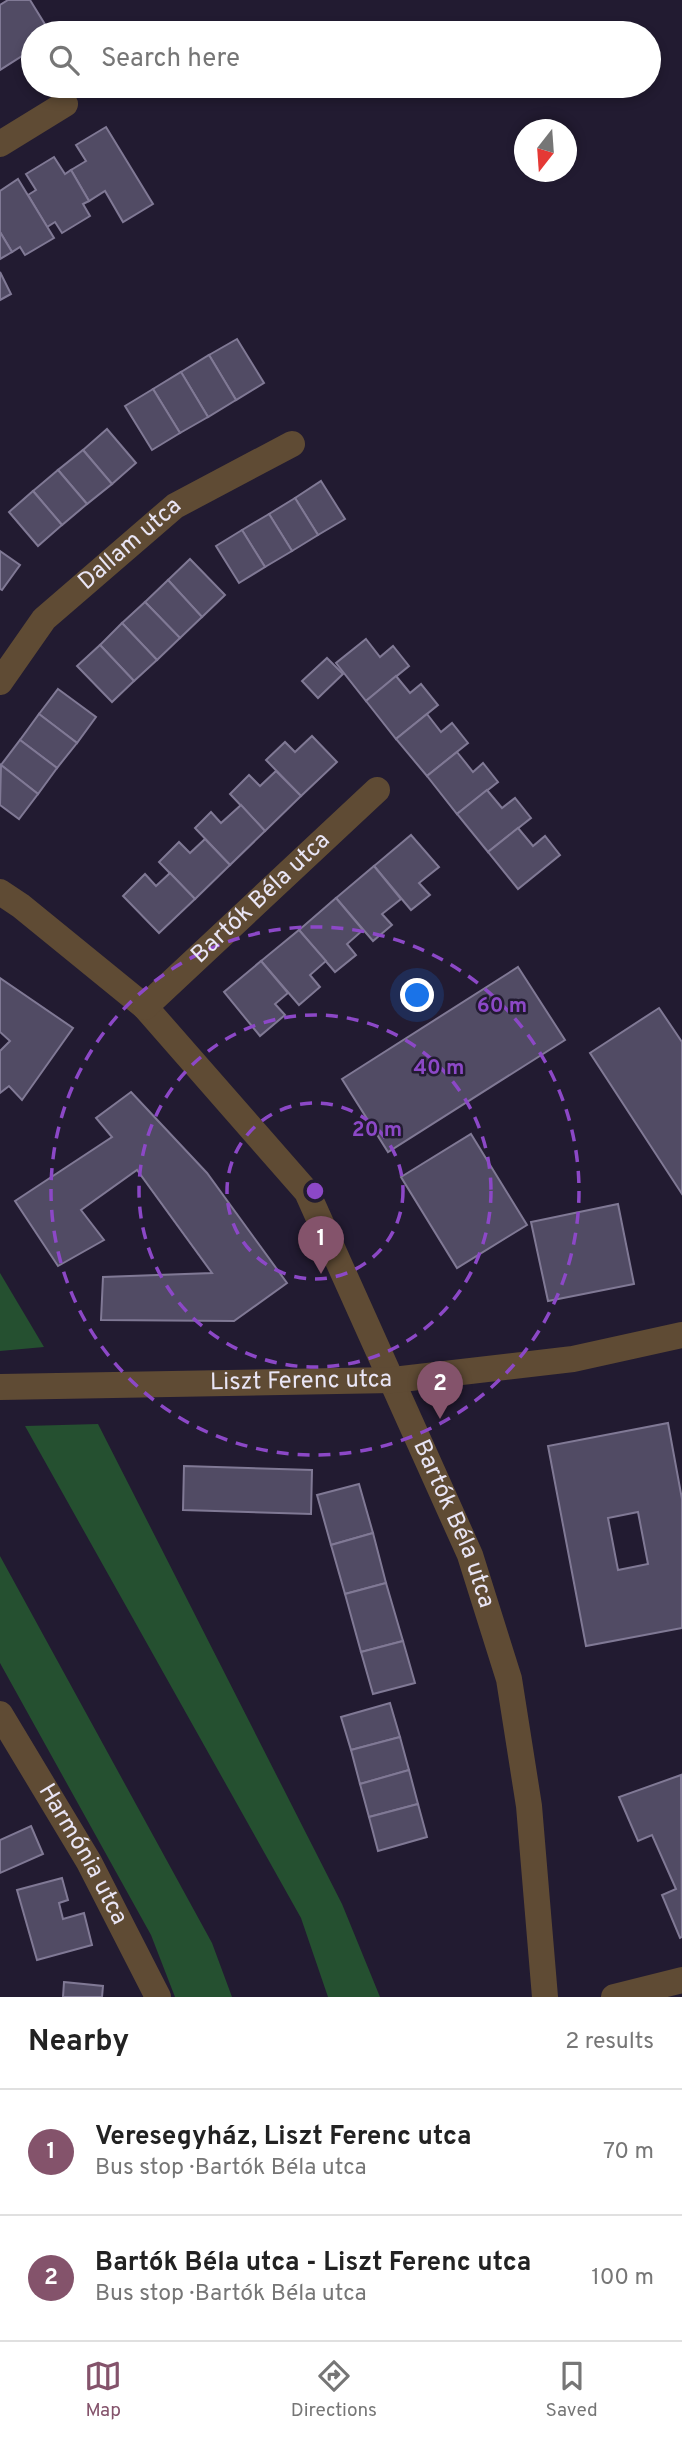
<!DOCTYPE html>
<meta charset="utf-8">
<style>
body{margin:0;font-family:Overpass,sans-serif;background:#f2f2f2;color:#222}
.compass{position:absolute;left:514px;top:119px;width:63px;height:63px;border-radius:50%;background:#fff;box-shadow:0 4px 10px #0003;rotate:197deg}
.you{position:absolute;left:418px;top:996px;width:24px;height:24px;margin:-18px;border:5px solid #fff;border-radius:50%;background:#1a73e8;box-shadow:0 0 0 10px #1a73e833}
.badge{display:grid;place-items:center;width:46px;height:46px;border-radius:50%;background:#84536b;color:#fff;font-size:23px;font-weight:700}
.pin{position:absolute;translate:-50% -58px;filter:drop-shadow(0 2px 4px #0008)}
.pin::after{content:'';position:absolute;top:37px;width:24px;height:21px;background:inherit;clip-path:polygon(0 0,100% 0,50% 100%)}
.list{margin:0;padding:0;list-style:none}
h2{display:flex;justify-content:space-between;align-items:center;height:91px;margin:0;padding:0 28px;font-size:30px}
h2 small{font-size:23px;font-weight:400;color:#767676}
.list li{display:grid;grid-template-columns:46px 1fr auto;gap:21px;align-items:center;box-sizing:border-box;height:126px;padding:0 28px;border-top:2px solid #e0e0e0}
.list b{display:block;font-size:26px;white-space:nowrap}
.list p{margin:0;font-size:23px;white-space:nowrap;color:#767676}
.list em{font-size:23px;font-style:normal;color:#767676}
.icon{flex:none;width:38px;height:38px;fill:none;stroke:currentColor;stroke-width:2;stroke-linecap:round;stroke-linejoin:round}
.map{position:relative;flex:none;width:682px;height:1997px;overflow:hidden}
.search{position:absolute;background:#fff;box-shadow:0 4px 10px #0003;left:21px;right:21px;top:21px;height:77px;display:flex;align-items:center;gap:18px;box-sizing:border-box;padding:0 24px;border-radius:38px;color:#767676;font-size:26px}
.sheet{height:343px;background:#fff}
nav{display:flex;justify-content:space-around;align-items:center;box-sizing:border-box;height:98px;border-top:2px solid #e0e0e0;background:#fff;font-size:19px;color:#767676}
nav a{display:grid;justify-items:center;gap:4px}
nav .on{color:#84536b}
.map>svg:first-child{display:block}
.green{fill:#255030}
.building{fill:#514b64;stroke:#807995;stroke-width:2;fill-rule:evenodd}
.lines{fill:none;stroke-linecap:round;stroke-linejoin:round}
.minor{stroke:#5f4b34;stroke-width:26}
.ring{fill:none;stroke:#8c48c7;stroke-width:3.5;stroke-dasharray:12 9}
.labels{text-anchor:middle;dominant-baseline:central;stroke-width:5;stroke-linejoin:round;paint-order:stroke}
.street-label{font-size:24px;fill:#e9e5f5;stroke:#221b31}
.centre{fill:#8c48c7;stroke:#221b31;stroke-width:3.5}
.ring-label{font-size:21px;text-anchor:middle;font-weight:bold;fill:#8c48c7;stroke:#221b31;stroke-width:5;stroke-linejoin:round;paint-order:stroke}
</style>
<div class="map">
<svg width="682" height="1997" viewBox="0 0 682 1997">
<rect width="100%" height="100%" fill="#221b31"/>
<g class="green">
<path d="M 0,1273 L 44,1347 L 0,1351 Z"/>
<path d="M 98,1424 L 342,1904 L 380,1997 L 328,1997 L 301,1918 L 25,1426 Z"/>
<path d="M 0,1556 L 212,1943 L 232,1997 L 175,1997 L 151,1935 L 0,1663 Z"/>
</g>
<g class="building">
<path d="M 8,0 L 30,0 L 46,26 L 41,29 L 44,33 L 33,33 L 33,49 L 0,70 L 0,5 Z"/>
<path d="M 106,127 L 153,204 L 123,222 L 105,191 L 89,201 L 71,170 L 86,161 L 76,145 Z"/>
<path d="M 54,157 L 65,174 L 71,170 L 89,201 L 83,204 L 90,216 L 62,233 L 55,222 L 47,227 L 28,195 L 36,190 L 26,174 Z"/>
<path d="M 18,179 L 54,238 L 25,255 L 20,247 L 12,252 L 0,232 L 0,191 Z"/>
<path d="M 0,232 L 12,252 L 0,259 Z"/>
<path d="M 0,272 L 11,294 L 0,300 Z"/>
<path d="M 237,339 L 264,383 L 236,400 L 209,355 Z"/>
<path d="M 209,355 L 236,400 L 208,417 L 181,372 Z"/>
<path d="M 181,372 L 208,417 L 180,433 L 153,389 Z"/>
<path d="M 153,389 L 180,433 L 152,450 L 125,406 Z"/>
<path d="M 107,429 L 136,463 L 112,484 L 83,450 Z"/>
<path d="M 83,450 L 112,484 L 87,504 L 58,470 Z"/>
<path d="M 58,470 L 87,504 L 62,525 L 33,491 Z"/>
<path d="M 321,481 L 345,519 L 318,535 L 295,498 Z"/>
<path d="M 33,491 L 62,525 L 38,546 L 9,512 Z"/>
<path d="M 295,498 L 318,535 L 292,551 L 269,514 Z"/>
<path d="M 269,514 L 292,551 L 265,567 L 242,530 Z"/>
<path d="M 242,530 L 265,567 L 239,583 L 216,546 Z"/>
<path d="M 0,551 L 20,565 L 2,590 L 0,589 Z"/>
<path d="M 190,559 L 225,595 L 202,617 L 168,580 Z"/>
<path d="M 168,580 L 202,617 L 180,638 L 145,602 Z"/>
<path d="M 145,602 L 180,638 L 157,660 L 122,623 Z"/>
<path d="M 122,623 L 157,660 L 134,681 L 100,645 Z"/>
<path d="M 366,639 L 380,657 L 393,646 L 409,666 L 366,701 L 336,663 Z"/>
<path d="M 100,645 L 134,681 L 112,702 L 77,666 Z"/>
<path d="M 327,658 L 343,674 L 318,698 L 302,681 Z"/>
<path d="M 396,676 L 410,693 L 421,684 L 438,705 L 396,739 L 366,701 Z"/>
<path d="M 58,689 L 96,717 L 77,743 L 39,714 Z"/>
<path d="M 39,714 L 77,743 L 57,768 L 20,740 Z"/>
<path d="M 427,714 L 441,732 L 452,723 L 468,743 L 427,776 L 396,739 Z"/>
<path d="M 312,736 L 337,762 L 301,796 L 266,760 L 285,742 L 295,752 Z"/>
<path d="M 20,740 L 57,768 L 38,794 L 1,765 Z"/>
<path d="M 457,752 L 473,772 L 483,763 L 498,782 L 457,814 L 427,776 Z"/>
<path d="M 1,765 L 38,794 L 19,819 L 0,805 Z"/>
<path d="M 276,771 L 301,796 L 265,831 L 230,794 L 249,775 L 260,786 Z"/>
<path d="M 487,790 L 502,808 L 515,798 L 531,818 L 488,852 L 457,814 Z"/>
<path d="M 241,805 L 265,831 L 230,865 L 195,828 L 211,812 L 221,823 Z"/>
<path d="M 518,828 L 533,846 L 545,836 L 560,855 L 518,889 L 488,852 Z"/>
<path d="M 411,835 L 439,867 L 419,883 L 430,895 L 411,910 L 374,866 Z"/>
<path d="M 205,839 L 230,865 L 195,899 L 159,862 L 179,842 L 190,853 Z"/>
<path d="M 374,866 L 401,899 L 382,914 L 392,925 L 373,941 L 336,898 Z"/>
<path d="M 170,873 L 195,899 L 159,933 L 123,896 L 145,874 L 156,886 Z"/>
<path d="M 336,898 L 363,930 L 347,944 L 356,955 L 335,972 L 299,930 Z"/>
<path d="M 299,930 L 326,961 L 310,975 L 320,987 L 299,1005 L 261,961 Z"/>
<path d="M 261,961 L 288,993 L 275,1004 L 285,1015 L 260,1036 L 224,992 Z"/>
<path d="M 518,967 L 565,1040 L 388,1152 L 342,1079 Z"/>
<path d="M 0,978 L 73,1028 L 22,1100 L 9,1086 L 0,1093 L 0,1051 L 10,1041 L 0,1032 Z"/>
<path d="M 659,1008 L 682,1042 L 682,1194 L 590,1053 Z"/>
<path d="M 131,1092 L 207,1173 L 287,1283 L 234,1321 L 101,1320 L 103,1277 L 212,1273 L 137,1170 L 81,1210 L 104,1240 L 58,1266 L 15,1201 L 112,1137 L 96,1118 Z"/>
<path d="M 471,1134 L 527,1225 L 457,1268 L 401,1177 Z"/>
<path d="M 618,1204 L 634,1284 L 548,1301 L 531,1222 Z"/>
<path d="M 668,1423 L 682,1499 L 682,1628 L 586,1646 L 548,1446 ZM 638,1512 L 648,1564 L 618,1570 L 608,1518 Z"/>
<path d="M 184,1466 L 312,1470 L 311,1514 L 183,1510 Z"/>
<path d="M 359,1484 L 373,1533 L 331,1545 L 317,1495 Z"/>
<path d="M 373,1533 L 386,1583 L 345,1594 L 331,1545 Z"/>
<path d="M 386,1583 L 403,1641 L 361,1652 L 345,1594 Z"/>
<path d="M 403,1641 L 415,1683 L 373,1694 L 361,1652 Z"/>
<path d="M 390,1703 L 400,1737 L 351,1750 L 341,1717 Z"/>
<path d="M 400,1737 L 409,1770 L 360,1784 L 351,1750 Z"/>
<path d="M 409,1770 L 418,1804 L 369,1817 L 360,1784 Z"/>
<path d="M 681,1775 L 682,1937 L 680,1938 L 662,1895 L 676,1889 L 652,1835 L 638,1841 L 619,1797 Z"/>
<path d="M 418,1804 L 427,1837 L 378,1851 L 369,1817 Z"/>
<path d="M 31,1826 L 43,1854 L 0,1873 L 0,1840 Z"/>
<path d="M 62,1878 L 68,1900 L 59,1903 L 63,1919 L 84,1913 L 92,1945 L 37,1960 L 17,1890 Z"/>
<path d="M 64,1982 L 103,1986 L 102,1997 L 63,1997 Z"/>
</g>
<g class="lines">
<g class="minor">
<path d="M 0,144 L 65,104"/>
<path id="s1" d="M 0,682 L 44,619 L 175,506 L 292,444"/>
<path id="s2" d="M 0,892 L 21,906 L 145,1007 L 307,1192 L 470,1555 L 509,1679 L 529,1806 L 545,1997"/>
<path id="s3" d="M 145,1007 L 377,790"/>
<path id="s4" d="M 0,1387 L 393,1380 L 573,1359 L 682,1335"/>
<path id="s5" d="M 0,1714 L 89,1862 L 158,1997"/>
<path d="M 614,1997 L 682,1980"/>
</g>
</g>
<g class="ring">
<circle cx="315" cy="1191" r="88"/>
<circle cx="315" cy="1191" r="176"/>
<circle cx="315" cy="1191" r="264"/>
</g>
<g class="labels">
<g class="street-label">
<text stroke="none"><textPath href="#s1" startOffset="191">Dallam utca</textPath></text>
<text stroke="none"><textPath href="#s3" startOffset="159">Bartók Béla utca</textPath></text>
<text stroke="none"><textPath href="#s4" startOffset="301">Liszt Ferenc utca</textPath></text>
<text stroke="none"><textPath href="#s2" startOffset="794">Bartók Béla utca</textPath></text>
<text stroke="none"><textPath href="#s5" startOffset="163">Harmónia utca</textPath></text>
</g>
</g>
<circle cx="315" cy="1191" r="10" class="centre"/>
<g class="ring-label">
<text x="502" y="1012">60 m</text>
<text x="439" y="1074">40 m</text>
<text x="377" y="1136">20 m</text>
</g>
</svg>
<svg class="compass" viewBox="-18 -18 36 36"><path d="M0-13l5 13h-10z" fill="#e53935"/><path d="M0 13l5-13h-10z" fill="#767676"/></svg>
<div class="you"></div>
<div class="pin badge" style="left:321px;top:1274px">1</div>
<div class="pin badge" style="left:440px;top:1419px">2</div>
<div class="search"><svg class="icon" aria-label="search" viewBox="0 0 24 24"><circle cx="10" cy="10" r="6"/><path d="M15 15l6 6"/></svg>Search here</div>
</div>
<section class="sheet">
<h2>Nearby<small>2 results</small></h2>
<ul class="list">
<li><span class="badge">1</span><div><b>Veresegyház, Liszt Ferenc utca</b><p>Bus stop · Bartók Béla utca</p></div><em>70 m</em></li>
<li><span class="badge">2</span><div><b>Bartók Béla utca - Liszt Ferenc utca</b><p>Bus stop · Bartók Béla utca</p></div><em>100 m</em></li>
</ul>
</section>
<nav>
<a class="on"><svg class="icon" aria-label="map" viewBox="0 0 24 24"><path d="M3 6l6-2 6 2 6-2v14l-6 2-6-2-6 2zM9 4v14M15 6v14"/></svg>Map</a>
<a><svg class="icon" aria-label="directions" viewBox="0 0 24 24"><path d="M12 3l9 9-9 9-9-9zM9 14v-3h6M13 9l2 2-2 2"/></svg>Directions</a>
<a><svg class="icon" aria-label="saved" viewBox="0 0 24 24"><path d="M7 4h10v16l-5-4-5 4z"/></svg>Saved</a>
</nav>
